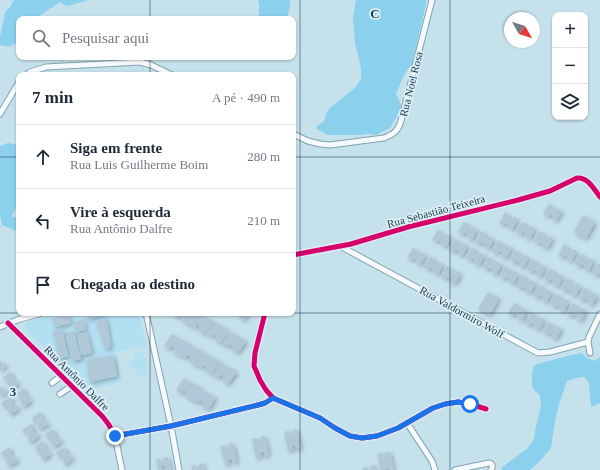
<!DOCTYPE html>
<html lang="pt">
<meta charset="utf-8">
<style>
body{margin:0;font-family:Georgia,serif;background:#f2f2f3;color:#1f2937}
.controls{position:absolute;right:12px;top:12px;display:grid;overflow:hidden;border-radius:8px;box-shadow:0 1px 3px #0004}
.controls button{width:36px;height:36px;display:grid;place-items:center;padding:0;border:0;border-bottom:1px solid #e0e1e3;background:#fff;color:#1f2937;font:20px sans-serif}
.compass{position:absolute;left:504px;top:12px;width:36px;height:36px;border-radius:50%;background:#fff;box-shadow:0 1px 3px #0004;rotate:129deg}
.stop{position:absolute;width:12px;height:12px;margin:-9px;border:3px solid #1a73e8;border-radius:50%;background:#fff}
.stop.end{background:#1a73e8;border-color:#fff;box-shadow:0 1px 4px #0008}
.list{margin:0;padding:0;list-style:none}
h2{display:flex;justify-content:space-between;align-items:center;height:52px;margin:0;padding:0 16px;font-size:17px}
h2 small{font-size:13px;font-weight:400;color:#747a83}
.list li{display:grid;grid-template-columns:26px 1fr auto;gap:12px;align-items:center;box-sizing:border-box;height:64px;padding:0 16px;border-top:1px solid #e0e1e3}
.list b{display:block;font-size:15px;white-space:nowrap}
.list p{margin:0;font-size:13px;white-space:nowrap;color:#747a83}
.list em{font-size:13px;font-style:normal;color:#747a83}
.icon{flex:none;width:22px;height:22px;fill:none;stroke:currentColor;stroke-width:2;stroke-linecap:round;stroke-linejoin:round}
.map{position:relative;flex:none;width:600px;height:470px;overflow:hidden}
.search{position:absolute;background:#fff;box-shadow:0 1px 3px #0004;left:16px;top:16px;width:280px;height:44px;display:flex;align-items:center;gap:10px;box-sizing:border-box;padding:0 14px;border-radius:8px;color:#747a83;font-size:15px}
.panel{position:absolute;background:#fff;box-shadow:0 1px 3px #0004;left:16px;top:72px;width:280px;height:244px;border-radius:8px}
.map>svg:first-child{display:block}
.built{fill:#b3dff2}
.green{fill:#8bd1ed}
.building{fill:#b0c8d8;filter:url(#shadow)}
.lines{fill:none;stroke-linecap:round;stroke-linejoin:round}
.minor-casing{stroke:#84a3af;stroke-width:7}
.minor{stroke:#f6fafc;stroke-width:5}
.cycleway-casing{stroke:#deeef6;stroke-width:8}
.cycleway{stroke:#d6006c;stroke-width:5}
.route{stroke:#1a73e8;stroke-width:5}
.grid{fill:none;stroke:#163d4c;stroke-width:1;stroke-opacity:0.55}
.labels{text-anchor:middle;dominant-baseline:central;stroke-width:3.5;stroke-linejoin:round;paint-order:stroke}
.street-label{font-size:11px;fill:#163d4c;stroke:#deeef6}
.grid-label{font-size:13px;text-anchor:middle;font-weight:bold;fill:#163d4c;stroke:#deeef6;stroke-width:3.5;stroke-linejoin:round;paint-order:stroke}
</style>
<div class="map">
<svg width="600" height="470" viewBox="0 0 600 470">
<defs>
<filter id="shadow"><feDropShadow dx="2" dy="2" stdDeviation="2" flood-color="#0004"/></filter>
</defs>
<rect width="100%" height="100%" fill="#c5e1ec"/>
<g class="built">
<path d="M 63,313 L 138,313 L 147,345 L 116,352 L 122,382 L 89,389 L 78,370 L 73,372 L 27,332 L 25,327 L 27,323 L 30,321 Z"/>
<path d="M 143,352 L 144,358 L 146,358 L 147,366 L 145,367 L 148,375 L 138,377 L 136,368 L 130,369 L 129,362 L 135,361 L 134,353 Z"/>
</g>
<g class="green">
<path d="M 14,0 L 89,0 L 68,6 L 64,5 L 62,3 L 60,2 L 35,19 L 19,19 L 19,41 C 12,46 8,48 0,45 L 0,37 L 5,13 L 10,7 L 12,3 Z"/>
<path d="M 258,0 L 290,0 L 290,7 L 287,19 L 257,19 C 260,13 260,6 258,0 Z"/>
<path d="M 356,0 L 426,0 L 426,4 L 412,65 C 404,71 401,84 396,93 L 402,108 L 390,128 L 376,135 L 368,134 L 360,135 L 328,135 L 317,129 L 316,127 L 324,121 L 327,112 L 330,108 L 355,88 L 361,79 L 361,68 L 355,43 L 353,19 Z"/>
<path d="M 8,143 L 19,145 L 19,207 L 15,209 L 12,216 L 19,219 L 19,232 L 2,225 L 0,215 L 0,146 Z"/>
<path d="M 582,353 L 587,358 L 595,361 L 600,357 L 600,403 L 591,407 L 589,383 L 584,377 L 576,378 L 567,381 L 559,404 L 555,421 L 551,448 L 539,462 L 530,470 L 503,470 L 501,468 L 528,448 L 534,439 L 536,426 L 541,406 L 540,395 L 534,390 L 532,386 L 532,372 L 534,366 L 537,364 L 571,355 Z"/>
</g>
<g class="building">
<path d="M 549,204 L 553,206 L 552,208 L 556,211 L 557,208 L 562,211 L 556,221 L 552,219 L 553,216 L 549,214 L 548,217 L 543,214 Z"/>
<path d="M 505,212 L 509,215 L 508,217 L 512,219 L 514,217 L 518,219 L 512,230 L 508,227 L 509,225 L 505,223 L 504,225 L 499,223 Z"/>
<path d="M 583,215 L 595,222 L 586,239 L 574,232 Z"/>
<path d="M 464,222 L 468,224 L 467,227 L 471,229 L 473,227 L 477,229 L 472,240 L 467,237 L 468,235 L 464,232 L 463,235 L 458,232 Z"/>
<path d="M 522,222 L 527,224 L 525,226 L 529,229 L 531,226 L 535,229 L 530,239 L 525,237 L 526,234 L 522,232 L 521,235 L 516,232 Z"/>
<path d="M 438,229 L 442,232 L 441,234 L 445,236 L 447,234 L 451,237 L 446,247 L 441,245 L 442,242 L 438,240 L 437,242 L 432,240 Z"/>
<path d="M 481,231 L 486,234 L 484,236 L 489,238 L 490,236 L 494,239 L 489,249 L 484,246 L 485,244 L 481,242 L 480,244 L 475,242 Z"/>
<path d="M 539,231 L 544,234 L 543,236 L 547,238 L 548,236 L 553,238 L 547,249 L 542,246 L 544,244 L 539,242 L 538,244 L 534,241 Z"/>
<path d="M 455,239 L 459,241 L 458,243 L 462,246 L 463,243 L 468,246 L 462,256 L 458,254 L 459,251 L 455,249 L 454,252 L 449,249 Z"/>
<path d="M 498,241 L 503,243 L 502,245 L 506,248 L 507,245 L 512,248 L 506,258 L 501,256 L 503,253 L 498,251 L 497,254 L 492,251 Z"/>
<path d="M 564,244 L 568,247 L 567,249 L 571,251 L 572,249 L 577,251 L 571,262 L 567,259 L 568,257 L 564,255 L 563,257 L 558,255 Z"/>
<path d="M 413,248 L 417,250 L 416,252 L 420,255 L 422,252 L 426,255 L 420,265 L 416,263 L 417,260 L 413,258 L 412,260 L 407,258 Z"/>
<path d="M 472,248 L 476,250 L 475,253 L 479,255 L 480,253 L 485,255 L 479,266 L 475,263 L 476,261 L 472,258 L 470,261 L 466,258 Z"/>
<path d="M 515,250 L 520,253 L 519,255 L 523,257 L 524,255 L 529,257 L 523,268 L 519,265 L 520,263 L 516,261 L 514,263 L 510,260 Z"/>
<path d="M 581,254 L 585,256 L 584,258 L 588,261 L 590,258 L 594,261 L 589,271 L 584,269 L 585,266 L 581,264 L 580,267 L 575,264 Z"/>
<path d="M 430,257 L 435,259 L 433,262 L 437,264 L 439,262 L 443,264 L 438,275 L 433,272 L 434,270 L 430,267 L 429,270 L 424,267 Z"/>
<path d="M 488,257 L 493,260 L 492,262 L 496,264 L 497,262 L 502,264 L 496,275 L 491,272 L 493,270 L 489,268 L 487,270 L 483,267 Z"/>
<path d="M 533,259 L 537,262 L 536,264 L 540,267 L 541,264 L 546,267 L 540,277 L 536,275 L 537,272 L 533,270 L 532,272 L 527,270 Z"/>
<path d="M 598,263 L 600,264 L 600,274 L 598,274 L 597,276 L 592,273 Z"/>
<path d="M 447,266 L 452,269 L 451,271 L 455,273 L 456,271 L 461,274 L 455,284 L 450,282 L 451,279 L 447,277 L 446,279 L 441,277 Z"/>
<path d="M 505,266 L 510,269 L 509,271 L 513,273 L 514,271 L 519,274 L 513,284 L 508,281 L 510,279 L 505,277 L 504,279 L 500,277 Z"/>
<path d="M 550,269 L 555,271 L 553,274 L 557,276 L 559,274 L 563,276 L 558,287 L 553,284 L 554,282 L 550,279 L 549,282 L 544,279 Z"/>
<path d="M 522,275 L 527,278 L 525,280 L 530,283 L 531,280 L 536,283 L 530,293 L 525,291 L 526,288 L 522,286 L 521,288 L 516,286 Z"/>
<path d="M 567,278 L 572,281 L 571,283 L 575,285 L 576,283 L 581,286 L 575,296 L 570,294 L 571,291 L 567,289 L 566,291 L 561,289 Z"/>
<path d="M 539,285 L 544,287 L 542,290 L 547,292 L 548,289 L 552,292 L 547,302 L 542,300 L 543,298 L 539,295 L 538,298 L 533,295 Z"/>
<path d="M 584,288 L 589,290 L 588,293 L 592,295 L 593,293 L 598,295 L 592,305 L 587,303 L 589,301 L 585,298 L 583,301 L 579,298 Z"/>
<path d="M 488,292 L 499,298 L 490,315 L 478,309 Z"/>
<path d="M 556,294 L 561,296 L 559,299 L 563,301 L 565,299 L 569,301 L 564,312 L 559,309 L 560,307 L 556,305 L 555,307 L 550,304 Z"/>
<path d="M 514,303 L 519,305 L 517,308 L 521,310 L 523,308 L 527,310 L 522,321 L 517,318 L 518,316 L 514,313 L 513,316 L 508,313 Z"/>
<path d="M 573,303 L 577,306 L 576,308 L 580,310 L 582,308 L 586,310 L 581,321 L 576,318 L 577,316 L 573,314 L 572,316 L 567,314 Z"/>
<path d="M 531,312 L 536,315 L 535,317 L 539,319 L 540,317 L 545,320 L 539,330 L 534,327 L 535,325 L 531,323 L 530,325 L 525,323 Z"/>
<path d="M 86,313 L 103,313 L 104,315 L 88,319 Z"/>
<path d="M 175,313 L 199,313 L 203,316 L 202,318 L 205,319 L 206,317 L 213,321 L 205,334 L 198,330 L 200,326 L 197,324 L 195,328 L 189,324 L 189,325 L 182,321 L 184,317 L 181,315 L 178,318 L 173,315 Z"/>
<path d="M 240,313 L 249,313 L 244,320 L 238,316 Z"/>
<path d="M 68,314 L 71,323 L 55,327 L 52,319 Z"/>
<path d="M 106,318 L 111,347 L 105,349 L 96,321 Z"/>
<path d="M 84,319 L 86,330 L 76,332 L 74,322 Z"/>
<path d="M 214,322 L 220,325 L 218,328 L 221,329 L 223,326 L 229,331 L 221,343 L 214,339 L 217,336 L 213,334 L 211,337 L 206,334 Z"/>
<path d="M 548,322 L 553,324 L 552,326 L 556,329 L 557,326 L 562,329 L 556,339 L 551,337 L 553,335 L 549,332 L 547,335 L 543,332 Z"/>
<path d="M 62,329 L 68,356 L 59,359 L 53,331 Z"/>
<path d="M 74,331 L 81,359 L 72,361 L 65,333 Z"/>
<path d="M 87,332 L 92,353 L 81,355 L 77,334 Z"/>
<path d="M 230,332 L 236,335 L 235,338 L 238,339 L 239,336 L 246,341 L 238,353 L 231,349 L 233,346 L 230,344 L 228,347 L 222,344 Z"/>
<path d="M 172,334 L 178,338 L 176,340 L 179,341 L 181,339 L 194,347 L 193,349 L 195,350 L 197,348 L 204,352 L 195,365 L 189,361 L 191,357 L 188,355 L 185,358 L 172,352 L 175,348 L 172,346 L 169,349 L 164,346 Z"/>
<path d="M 204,353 L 210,356 L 209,359 L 212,360 L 213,357 L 220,362 L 212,374 L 205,370 L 207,367 L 204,365 L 202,368 L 196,365 Z"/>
<path d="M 113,355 L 117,376 L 90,382 L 86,360 Z"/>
<path d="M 0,360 L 2,364 L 5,363 L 6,366 L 0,371 Z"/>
<path d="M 221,363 L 227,366 L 226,368 L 228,370 L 230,367 L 237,372 L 228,384 L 222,380 L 224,377 L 221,375 L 218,378 L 213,375 Z"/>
<path d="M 11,372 L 13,375 L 12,376 L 15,381 L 17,380 L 19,383 L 11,390 L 8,385 L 10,383 L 7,380 L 6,381 L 3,377 Z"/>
<path d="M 184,378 L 190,382 L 189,384 L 191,386 L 193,383 L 200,387 L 192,400 L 185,396 L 187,392 L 184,390 L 181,394 L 176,390 Z"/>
<path d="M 0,386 L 2,389 L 4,388 L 7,392 L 0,397 Z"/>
<path d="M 24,388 L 26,392 L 25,393 L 28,398 L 30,397 L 32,400 L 24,407 L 20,402 L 22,400 L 20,397 L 19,398 L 16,394 Z"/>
<path d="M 200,388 L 206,392 L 205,394 L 207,395 L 209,393 L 216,397 L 208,410 L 201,406 L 203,402 L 200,400 L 198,403 L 192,400 Z"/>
<path d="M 11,397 L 13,401 L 11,402 L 15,406 L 16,405 L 19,409 L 10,415 L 8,410 L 9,409 L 6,405 L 4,407 L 1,403 Z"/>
<path d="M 40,412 L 43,415 L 41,416 L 44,421 L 46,421 L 49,424 L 40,429 L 37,426 L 39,425 L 36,420 L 34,422 L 32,418 Z"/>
<path d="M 31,424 L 34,427 L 32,429 L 35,434 L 37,432 L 39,436 L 30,443 L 28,439 L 30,437 L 27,432 L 25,433 L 22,430 Z"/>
<path d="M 53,429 L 56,433 L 54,434 L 57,439 L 59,437 L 62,441 L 54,447 L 50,442 L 52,441 L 50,437 L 48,439 L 45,434 Z"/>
<path d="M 297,429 L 301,448 L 296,449 L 295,446 L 292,446 L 293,450 L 288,451 L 284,432 L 289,431 L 289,434 L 293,433 L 292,430 Z"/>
<path d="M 265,436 L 269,455 L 264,456 L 264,452 L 260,453 L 261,457 L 256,458 L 252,439 L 257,438 L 258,441 L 261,440 L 260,437 Z"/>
<path d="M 43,441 L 46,446 L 45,447 L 48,451 L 49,450 L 51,454 L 43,460 L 41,456 L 42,455 L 39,451 L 38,452 L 35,447 Z"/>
<path d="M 233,443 L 237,462 L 233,463 L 232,459 L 228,460 L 229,464 L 225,465 L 220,446 L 225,445 L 226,448 L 229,447 L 229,444 Z"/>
<path d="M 9,447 L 12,452 L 10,452 L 13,457 L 15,456 L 18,461 L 9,466 L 6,462 L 8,460 L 5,456 L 4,458 L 1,453 Z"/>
<path d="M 65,447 L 67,450 L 66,451 L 69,456 L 71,455 L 73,458 L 65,465 L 62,460 L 64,459 L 61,455 L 59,456 L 56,452 Z"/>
<path d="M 385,452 L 390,452 L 394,470 L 389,470 L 389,468 L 385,469 L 385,470 L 381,470 L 377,454 L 382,453 L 383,457 L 386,456 Z"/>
<path d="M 168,457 L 171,470 L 166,470 L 165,465 L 161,466 L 162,470 L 158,470 L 156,460 L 160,459 L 161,462 L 164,462 L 163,458 Z"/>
<path d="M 203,463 L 205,470 L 192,470 L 191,466 L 195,465 L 196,467 L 199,467 L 199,464 Z"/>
<path d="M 375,465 L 376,470 L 363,470 L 363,468 L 367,467 L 368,469 L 371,468 L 370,466 Z"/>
</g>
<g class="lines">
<g class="minor-casing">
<g id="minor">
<path d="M 26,75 L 30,72 L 46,67 L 140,62 L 151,65 L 172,75"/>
<path d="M 0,114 L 19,82"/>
<path d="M 293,134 L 308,141 L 320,144 L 330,145 L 384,138 C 394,134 398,131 401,121 L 432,0"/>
<path d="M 340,246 L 538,353 L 550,352 L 588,342"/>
<path d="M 293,255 L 351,244 L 408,227 L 518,200 L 550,191 L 577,178 C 588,177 594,189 600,197"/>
<path d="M 146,313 L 171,426 L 179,470"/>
<path d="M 265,313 L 255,353 L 254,366 L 260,380 L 266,390 L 273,398 L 320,418 L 335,428 L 350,436 L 362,438 L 377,436 L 398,428 L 433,408 L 445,404 L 458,402 L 470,404 L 486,409"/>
<path d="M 8,323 L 103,417 L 109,425 L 115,436 L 171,426 L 258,405 L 265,403 L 273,398"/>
<path d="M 0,327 L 17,320 L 42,313"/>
<path d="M 590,353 L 588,342 L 589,337 L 600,314"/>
<path d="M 52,383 L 61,376"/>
<path d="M 60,394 L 72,386"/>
<path d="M 407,423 L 432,461 L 435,470"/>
<path d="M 115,436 L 122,470"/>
<path d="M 455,470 L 489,463 C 493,464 493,467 491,470"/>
</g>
</g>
<use href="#minor" class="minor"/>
<g class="cycleway-casing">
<g id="cycleway">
<path d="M 293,255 L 351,244 L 408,227 L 518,200 L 550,191 L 577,178 C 588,177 594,189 600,197"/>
<path d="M 265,313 L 255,353 L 254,366 L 260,380 L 266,390 L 273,398 L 320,418 L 335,428 L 350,436 L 362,438 L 377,436 L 398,428 L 433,408 L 445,404 L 458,402 L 470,404 L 486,409"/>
<path d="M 8,323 L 103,417 L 109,425 L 115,436 L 171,426 L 258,405 L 265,403 L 273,398"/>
</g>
</g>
<use href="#cycleway" class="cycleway"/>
</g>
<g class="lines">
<path class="route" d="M 115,436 L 171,426 L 258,405 L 265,403 L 273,398 L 320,418 L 335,428 L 350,436 L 362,438 L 377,436 L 398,428 L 433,408 L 445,404 L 458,402 L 470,404"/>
</g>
<path class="grid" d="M 150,0 L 150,19M 300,0 L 300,470M 450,0 L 450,470M 150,57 L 150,75M 0,157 L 19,157M 293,157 L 600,157M 0,313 L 600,313M 150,313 L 150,470"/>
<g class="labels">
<g class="street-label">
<text transform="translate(411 84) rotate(-76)">Rua Noel Rosa</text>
<text transform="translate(436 211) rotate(-15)">Rua Sebastião Teixeira</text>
<text transform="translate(462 312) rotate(29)">Rua Valdormiro Wolf</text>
<text transform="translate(77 378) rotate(45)">Rua Antônio Dalfre</text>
</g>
</g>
<g class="grid-label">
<text x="375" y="18">C</text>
<text x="13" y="396">3</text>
</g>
</svg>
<div class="controls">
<button>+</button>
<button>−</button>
<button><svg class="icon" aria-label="layers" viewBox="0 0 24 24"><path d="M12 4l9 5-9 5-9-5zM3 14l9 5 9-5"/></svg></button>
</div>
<svg class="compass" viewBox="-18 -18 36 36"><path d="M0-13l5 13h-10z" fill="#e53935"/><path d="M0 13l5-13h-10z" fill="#747a83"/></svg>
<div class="stop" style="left:470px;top:404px"></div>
<div class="stop end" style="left:115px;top:436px"></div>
<div class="search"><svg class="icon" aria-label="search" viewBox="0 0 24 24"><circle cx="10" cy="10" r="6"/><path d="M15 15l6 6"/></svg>Pesquisar aqui</div>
<section class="panel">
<h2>7 min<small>A pé · 490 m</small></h2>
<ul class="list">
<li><svg class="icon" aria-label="ahead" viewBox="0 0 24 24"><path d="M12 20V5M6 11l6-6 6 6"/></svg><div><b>Siga em frente</b><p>Rua Luis Guilherme Boim</p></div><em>280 m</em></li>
<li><svg class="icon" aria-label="left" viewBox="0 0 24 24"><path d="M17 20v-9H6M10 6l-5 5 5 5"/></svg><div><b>Vire à esquerda</b><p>Rua Antônio Dalfre</p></div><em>210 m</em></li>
<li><svg class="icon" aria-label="arrive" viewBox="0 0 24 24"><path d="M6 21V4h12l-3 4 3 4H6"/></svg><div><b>Chegada ao destino</b></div></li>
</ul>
</section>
</div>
